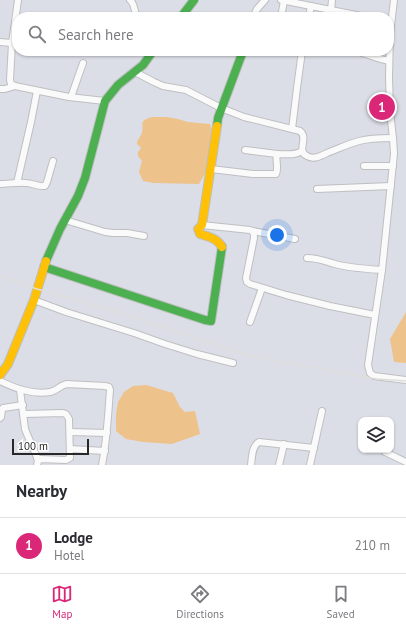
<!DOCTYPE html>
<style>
body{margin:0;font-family:"PT Sans",sans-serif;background:#f7f7f7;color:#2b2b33}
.controls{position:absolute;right:12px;bottom:12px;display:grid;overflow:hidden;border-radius:8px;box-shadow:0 1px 3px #0004}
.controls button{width:36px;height:36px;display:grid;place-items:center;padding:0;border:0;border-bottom:1px solid #e1e1e2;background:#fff;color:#2b2b33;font:20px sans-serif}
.scale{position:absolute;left:12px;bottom:10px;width:77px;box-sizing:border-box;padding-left:4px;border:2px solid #282828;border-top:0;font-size:11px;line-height:14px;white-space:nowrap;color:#282828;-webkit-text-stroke:3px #fff;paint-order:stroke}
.you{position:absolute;left:277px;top:235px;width:14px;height:14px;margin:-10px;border:3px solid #fff;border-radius:50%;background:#1a73e8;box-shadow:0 0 0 6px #1a73e833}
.badge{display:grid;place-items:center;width:26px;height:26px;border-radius:50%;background:#db2777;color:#fff;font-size:13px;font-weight:700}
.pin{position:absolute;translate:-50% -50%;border:2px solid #fff;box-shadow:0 1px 4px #0006}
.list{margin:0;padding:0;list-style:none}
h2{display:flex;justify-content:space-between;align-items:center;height:52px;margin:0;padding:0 16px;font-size:17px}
h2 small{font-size:13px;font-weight:400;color:#7c7c81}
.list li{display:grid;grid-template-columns:26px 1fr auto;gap:12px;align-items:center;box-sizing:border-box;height:56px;padding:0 16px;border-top:1px solid #e1e1e2}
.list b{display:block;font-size:15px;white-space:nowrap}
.list p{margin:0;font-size:13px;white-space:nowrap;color:#7c7c81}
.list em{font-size:13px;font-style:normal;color:#7c7c81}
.icon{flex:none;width:22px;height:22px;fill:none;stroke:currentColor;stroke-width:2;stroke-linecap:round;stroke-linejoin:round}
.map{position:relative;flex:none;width:406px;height:465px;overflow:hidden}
.search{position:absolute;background:#fff;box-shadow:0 1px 3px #0004;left:12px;right:12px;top:12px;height:44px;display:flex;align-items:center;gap:10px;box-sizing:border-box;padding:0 14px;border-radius:16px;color:#7c7c81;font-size:15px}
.sheet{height:108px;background:#fff}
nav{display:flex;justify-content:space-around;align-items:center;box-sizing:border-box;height:56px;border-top:1px solid #e1e1e2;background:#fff;font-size:11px;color:#7c7c81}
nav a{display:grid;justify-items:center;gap:2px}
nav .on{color:#db2777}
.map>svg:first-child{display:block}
.water{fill:#eec28b}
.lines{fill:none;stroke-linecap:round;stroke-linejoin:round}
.street-casing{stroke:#bebfc0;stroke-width:8}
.fast-casing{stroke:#bebfc0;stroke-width:10}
.slow-casing{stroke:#bebfc0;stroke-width:10}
.street{stroke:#fafafb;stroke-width:6}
.fast{stroke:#4caf50;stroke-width:8}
.slow{stroke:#ffc107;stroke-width:8}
.rail{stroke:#dddedc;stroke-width:1.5}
</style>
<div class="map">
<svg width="406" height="465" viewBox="0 0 406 465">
<rect width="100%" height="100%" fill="#dcdee7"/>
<g class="water">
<path d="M 152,117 L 166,117 L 178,119 L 188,122 L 210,124 L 213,134 L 208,168 L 199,184 L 154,183 L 143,181 L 139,172 L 142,161 L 138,156 L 138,152 L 141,148 L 137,144 C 137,140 139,139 141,135 C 146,126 136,121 152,117 Z"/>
<path d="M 406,312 L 406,363 L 394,362 L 390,339 Z"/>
<path d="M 146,385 L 173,393 L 180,407 L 185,412 L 195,411 L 200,434 L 172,444 L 143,442 L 126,439 L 116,431 L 116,414 L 118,402 L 124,392 L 133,386 Z"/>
</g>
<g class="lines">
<g class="street-casing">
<g id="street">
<path d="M 18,0 L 12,43 L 10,80 L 11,84 L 15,86 L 69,97 L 105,101"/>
<path d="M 130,0 C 135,4 134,11 137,17"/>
<path d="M 281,0 L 366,17"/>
<path d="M 394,0 L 390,34 L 389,77 L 390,112 L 393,138 L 394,154 L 382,270 L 368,365 L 370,373 L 374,376 L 406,380"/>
<path d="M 331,10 L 332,0"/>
<path d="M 253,17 L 257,9 L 265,0"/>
<path d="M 281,17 L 284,1"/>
<path d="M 309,17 L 311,6"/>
<path d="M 0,42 L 12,43"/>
<path d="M 356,51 C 367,54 378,59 389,61"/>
<path d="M 135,72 L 154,82 L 163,86 L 186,90 L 221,108 L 244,117 L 300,131 C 309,138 296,151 307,156 C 314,160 321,156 327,153 C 338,149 348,144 359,141 C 370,138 382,138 393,138"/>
<path d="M 0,89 L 5,89 L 15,86"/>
<path d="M 71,97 L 83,63"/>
<path d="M 292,129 L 297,88 L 302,51"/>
<path d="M 245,150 L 277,154"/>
<path d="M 364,166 L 393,166"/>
<path d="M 211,169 L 253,174 L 276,174 C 279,167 275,160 277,154 C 286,154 294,156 302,151"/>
<path d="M 17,183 L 31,122 L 37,91"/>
<path d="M 0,184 C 8,184 18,182 26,183 C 32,183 38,187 45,186 L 47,182 L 53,161"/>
<path d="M 317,189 L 391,186"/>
<path d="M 65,220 L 105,232 L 113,233 L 127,233 L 144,236"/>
<path d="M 202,225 L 250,230 C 254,232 254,233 254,238 L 246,278 L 247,282 L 250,284 L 286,295 L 330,306 L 375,315"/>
<path d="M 253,231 L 295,239"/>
<path d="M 307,258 C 319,258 324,261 335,264 C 349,268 367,269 382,270"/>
<path d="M 34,300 L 66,312 L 134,333 L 165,344 L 197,354 L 233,363"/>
<path d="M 250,322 L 262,288"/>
<path d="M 0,381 C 15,388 32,395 50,392 C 57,391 60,385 67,384 L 105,386 L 109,387 L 110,390 C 108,415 107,440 102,465"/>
<path d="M 20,390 L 25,429 C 29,440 35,450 38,461"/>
<path d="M 24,414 L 63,413 L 66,414 L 69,419 L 70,458 L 66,460 L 40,459 L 38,461 L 37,465"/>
<path d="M 0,418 L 1,417 L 2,410 L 3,408 L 23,405"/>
<path d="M 70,432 L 107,433"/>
<path d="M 70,449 L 105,451"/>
<path d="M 385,452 L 406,462"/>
<path d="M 251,465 C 252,457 252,446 259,442 L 314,448"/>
<path d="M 279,465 L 284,444"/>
<path d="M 310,465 L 322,411"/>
</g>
</g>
<g class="fast-casing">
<g id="fast">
<path d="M 181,17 L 194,0"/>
<path d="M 217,126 L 218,118 L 243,51"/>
<path d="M 46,261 L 60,229 L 78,196 L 85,178 L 105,101 L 118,85 L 143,65 L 153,51"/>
<path d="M 44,267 L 205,320 L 211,321 L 222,247"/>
</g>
</g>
<g class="slow-casing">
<g id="slow">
<path d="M 217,126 L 202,225 L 198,229 L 200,234 C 209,237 217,238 222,247"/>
<path d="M 0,375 L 8,364 L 34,300 L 46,261"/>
</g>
</g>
<use href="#street" class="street"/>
<use href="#fast" class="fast"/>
<use href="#slow" class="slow"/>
<path class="rail" d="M 0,276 L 37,289 L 108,309 L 250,356 L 377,379 L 406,381"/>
</g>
</svg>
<div class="controls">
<button><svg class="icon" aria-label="layers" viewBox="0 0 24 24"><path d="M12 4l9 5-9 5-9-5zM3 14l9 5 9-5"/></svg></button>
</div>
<div class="scale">100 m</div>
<div class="you"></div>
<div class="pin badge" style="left:382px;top:107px">1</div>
<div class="search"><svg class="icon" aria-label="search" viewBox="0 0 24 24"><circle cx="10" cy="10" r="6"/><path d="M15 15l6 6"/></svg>Search here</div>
</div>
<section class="sheet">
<h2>Nearby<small></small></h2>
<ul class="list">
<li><span class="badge">1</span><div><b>Lodge</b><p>Hotel</p></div><em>210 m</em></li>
</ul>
</section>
<nav>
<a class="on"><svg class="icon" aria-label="map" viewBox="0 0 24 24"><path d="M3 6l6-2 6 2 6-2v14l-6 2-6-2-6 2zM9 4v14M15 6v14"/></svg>Map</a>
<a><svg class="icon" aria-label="directions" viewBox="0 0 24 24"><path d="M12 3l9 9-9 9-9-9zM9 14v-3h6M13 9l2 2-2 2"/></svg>Directions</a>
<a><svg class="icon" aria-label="saved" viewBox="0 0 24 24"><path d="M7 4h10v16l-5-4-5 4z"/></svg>Saved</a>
</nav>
